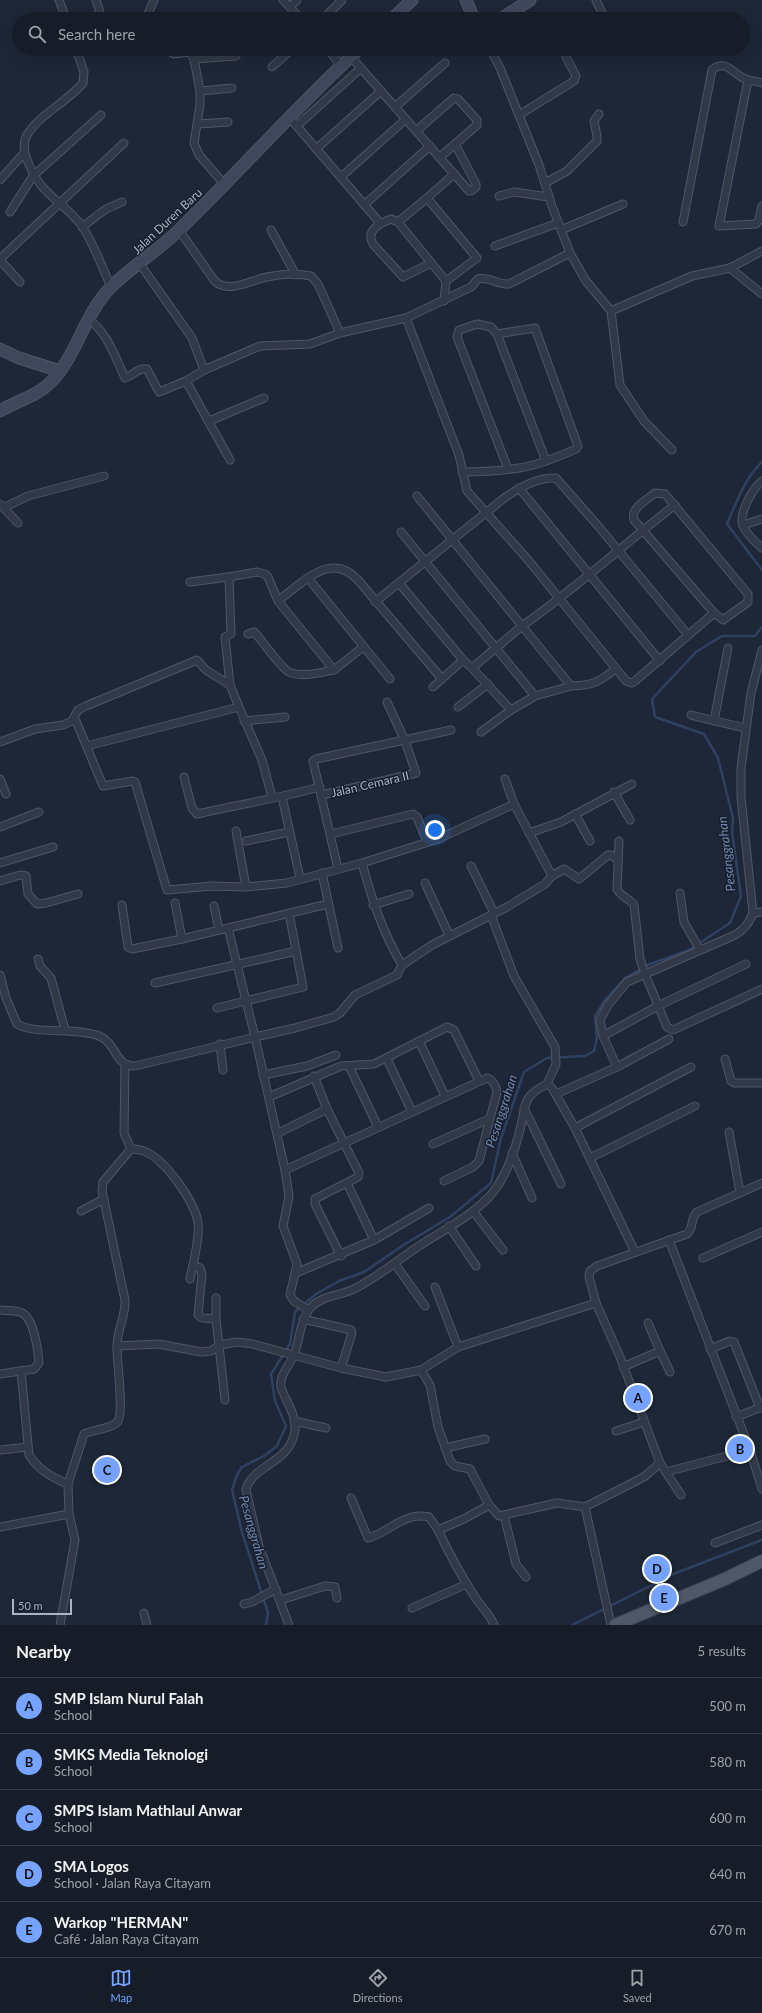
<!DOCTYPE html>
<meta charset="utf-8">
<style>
body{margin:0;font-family:Lato,sans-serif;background:#1f2631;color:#f1f3f6}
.scale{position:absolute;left:12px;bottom:10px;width:60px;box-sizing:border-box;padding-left:4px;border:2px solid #abb3c5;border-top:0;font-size:11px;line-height:14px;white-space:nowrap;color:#abb3c5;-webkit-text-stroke:3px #171e2c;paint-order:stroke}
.you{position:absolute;left:435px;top:830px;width:14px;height:14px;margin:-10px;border:3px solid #fff;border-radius:50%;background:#1a73e8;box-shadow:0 0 0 6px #1a73e833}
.badge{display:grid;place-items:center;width:26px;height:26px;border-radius:50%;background:#76a3ff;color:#111;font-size:13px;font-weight:700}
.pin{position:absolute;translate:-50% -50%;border:2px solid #fff;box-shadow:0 1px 4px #0006}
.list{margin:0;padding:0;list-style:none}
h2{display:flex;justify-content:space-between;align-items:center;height:52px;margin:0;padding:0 16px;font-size:17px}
h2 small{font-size:13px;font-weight:400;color:#9ea2a8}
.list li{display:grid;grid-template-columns:26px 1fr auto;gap:12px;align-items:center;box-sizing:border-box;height:56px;padding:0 16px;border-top:1px solid #353b46}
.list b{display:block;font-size:15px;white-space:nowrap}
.list p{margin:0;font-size:13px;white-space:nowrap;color:#9ea2a8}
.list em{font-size:13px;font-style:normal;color:#9ea2a8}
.icon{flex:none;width:22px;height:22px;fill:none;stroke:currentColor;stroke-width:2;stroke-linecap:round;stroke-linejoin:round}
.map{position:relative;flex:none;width:762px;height:1625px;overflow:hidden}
.search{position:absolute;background:#161d29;box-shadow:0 4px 16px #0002;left:12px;right:12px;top:12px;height:44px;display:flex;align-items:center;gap:10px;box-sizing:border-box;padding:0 14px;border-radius:22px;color:#9ea2a8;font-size:15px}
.sheet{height:332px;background:#161d29}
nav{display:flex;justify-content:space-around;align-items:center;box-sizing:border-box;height:56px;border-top:1px solid #353b46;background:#161d29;font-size:11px;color:#9ea2a8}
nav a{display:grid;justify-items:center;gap:2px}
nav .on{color:#76a3ff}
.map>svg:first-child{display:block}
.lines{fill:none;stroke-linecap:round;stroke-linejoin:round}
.stream{stroke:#2f4160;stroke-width:2.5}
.street-casing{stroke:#4f5666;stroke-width:9}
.secondary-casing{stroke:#4f5666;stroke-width:13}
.primary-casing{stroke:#3b4251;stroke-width:14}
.street{stroke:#313948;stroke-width:7}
.secondary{stroke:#3f485b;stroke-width:11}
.primary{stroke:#4f5868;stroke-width:12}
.labels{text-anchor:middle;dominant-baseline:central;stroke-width:3;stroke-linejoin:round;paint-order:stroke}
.street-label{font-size:12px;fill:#abb3c5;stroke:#171e2c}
.water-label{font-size:13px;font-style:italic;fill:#7188b0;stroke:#171e2c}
</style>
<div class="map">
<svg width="762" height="1625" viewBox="0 0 762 1625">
<rect width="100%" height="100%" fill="#1e2737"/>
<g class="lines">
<g class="stream">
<path d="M 762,462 C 745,478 736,503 727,524 L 762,570"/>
<path d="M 266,1625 L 268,1613 L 242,1532 L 232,1490 L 237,1475 L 242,1467 L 264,1456 L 277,1446 L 286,1426 L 275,1401 L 271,1374 L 290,1344 L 295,1312 L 316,1294 L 339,1281 L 364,1272 L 405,1244 L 450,1217 L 491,1183 L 501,1138 L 524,1072 L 547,1058 L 585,1056 L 594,1051 L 597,1038 L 595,1016 L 605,1000 L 625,978 L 648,965 L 689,950 L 730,923 L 741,896 L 732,832 L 733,818 L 718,758 L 704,734 L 655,717 L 652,699 L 696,652 L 722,636 L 755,636 L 762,627"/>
<path d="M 572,1625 L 676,1573 L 762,1540"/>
</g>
<g class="street-casing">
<g id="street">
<path d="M 59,0 L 66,19"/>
<path d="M 96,0 L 102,19"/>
<path d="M 283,0 L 301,19"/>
<path d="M 596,0 L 605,19"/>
<path d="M 290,7 L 297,0"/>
<path d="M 149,19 L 148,14 L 154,0"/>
<path d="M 323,19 L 342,0"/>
<path d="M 76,49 L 84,72 L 83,83 C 68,101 38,116 27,135 C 22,144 24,153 28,162 C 41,196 62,200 82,226 C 93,242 103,269 111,287"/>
<path d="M 165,49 L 174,54 L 189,52 L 194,59 L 200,91 L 200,105 L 194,143 L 199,155 L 224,184"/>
<path d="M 328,49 L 341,66"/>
<path d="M 490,49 L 500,68 L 539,165 L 552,206 L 570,253 L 586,281 L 611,311 L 692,276 L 730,268 L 762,294"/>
<path d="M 351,57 L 469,191 L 471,191 L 476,187 L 476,184 L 455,144"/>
<path d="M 194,59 L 236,56"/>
<path d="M 272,67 L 292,49"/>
<path d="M 748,80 L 719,226 L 756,224 L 759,220 L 762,206"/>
<path d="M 200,91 L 232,88"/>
<path d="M 395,107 L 445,63"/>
<path d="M 519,115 L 574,81 L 576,76 L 566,57 L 566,52 L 572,49"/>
<path d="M 289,117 L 380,223"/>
<path d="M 198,124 L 228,122"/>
<path d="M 297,126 L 361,68"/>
<path d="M 416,131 L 454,98 L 458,99 L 477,120 L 477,125 L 440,157"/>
<path d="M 316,149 L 381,91"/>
<path d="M 341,177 L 406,119"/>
<path d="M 0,180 L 24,153"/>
<path d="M 545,183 L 567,171 L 597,141 L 597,136 L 594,121 L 599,114"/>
<path d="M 499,196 L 514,192 L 549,197"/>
<path d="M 364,205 L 430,146"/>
<path d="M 10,212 L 33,176 L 101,115"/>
<path d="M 398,222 L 427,198"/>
<path d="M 683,222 L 712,70 C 725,59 732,72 743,78 C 749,81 756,81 762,83"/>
<path d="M 82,227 L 106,209 L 122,202"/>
<path d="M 179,230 L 214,280 C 227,295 251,280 267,277 C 280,274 298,273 311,276 L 318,284 L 340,333"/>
<path d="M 271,230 L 296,275"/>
<path d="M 561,230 L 623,204"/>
<path d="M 495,246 L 558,223"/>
<path d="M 0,259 L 124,143"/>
<path d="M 0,260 L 20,282"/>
<path d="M 431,263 L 403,277 L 373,244 C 365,231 380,223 391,219 L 398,222 L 446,281 L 444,301"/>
<path d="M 140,264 L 192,338 L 204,370 L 260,346 L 310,344 L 340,333 L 406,318 L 471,287 L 478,279 C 488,276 498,285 509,284 L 570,253"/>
<path d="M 730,268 L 762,251"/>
<path d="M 446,281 L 477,258 L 427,198 L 454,174"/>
<path d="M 611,311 L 620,385 L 644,421 L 672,450"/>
<path d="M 406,318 L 459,455 L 467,491 L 529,561 L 626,681 L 632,683 L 635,681 L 714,613 L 723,620 L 748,602 L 748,594 L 665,494 L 655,493 C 647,500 630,508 634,520 L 714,613"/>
<path d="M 88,319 C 107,331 116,359 125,378 C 133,376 138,367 147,369 L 159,392 L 186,381"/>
<path d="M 497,334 L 546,461"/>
<path d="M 204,370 L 186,381 L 230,460"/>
<path d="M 209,421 L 264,398"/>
<path d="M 462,472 C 481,472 501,471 519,468 C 539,465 558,457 576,449 L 578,446 L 535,328 L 497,334 L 491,327 L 477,324 L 459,330 L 457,337 L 508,469"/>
<path d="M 762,481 C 753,488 738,514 743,526 C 747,535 755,542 762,548"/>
<path d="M 519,488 L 660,661"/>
<path d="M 417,496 L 522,626 C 575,589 623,545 675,505"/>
<path d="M 0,504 L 18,523"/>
<path d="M 5,507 L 28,496 L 104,476"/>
<path d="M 743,525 L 762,519"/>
<path d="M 401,532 L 535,696 L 511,710 L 472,668"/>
<path d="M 308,578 L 390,679"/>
<path d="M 190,582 L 229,577"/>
<path d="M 399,583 L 463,660 L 472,668 L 522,626 L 571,686 C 594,685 597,683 616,669"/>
<path d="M 278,601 C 302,583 331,550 358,580 L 442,679"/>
<path d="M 375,602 L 503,499 C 518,488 537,477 556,478 L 599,527 L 688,635"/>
<path d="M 248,634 L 254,632 C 262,640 280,667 289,672 C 301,678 322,672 334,670"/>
<path d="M 433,687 L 463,660"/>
<path d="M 535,696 L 571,686"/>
<path d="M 239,707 L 230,685 L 225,637 L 231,634 L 229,577 L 257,572 L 265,574 L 268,577 L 278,601 L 334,670 L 363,647"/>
<path d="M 458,707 L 488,684"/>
<path d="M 691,715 L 745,728"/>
<path d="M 72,721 L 78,710 L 86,706 L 197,660 L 206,670 L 230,685"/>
<path d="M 244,721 L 285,717"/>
<path d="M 714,721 L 728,648"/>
<path d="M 481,732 L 511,710"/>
<path d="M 0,742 L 35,729 L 63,725 L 72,721 L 76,721 L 103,786 L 133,781 L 135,782 L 167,890 L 212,886 L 246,887 L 287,883 L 362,863 L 438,839 L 514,804"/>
<path d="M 87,746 L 239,707 L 262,760 L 272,797"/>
<path d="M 184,777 L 192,808 L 197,814 C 238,805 279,798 320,787"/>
<path d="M 0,779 L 6,794"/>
<path d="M 614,792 L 630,820"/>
<path d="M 322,795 L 416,773 L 405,741 L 387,702"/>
<path d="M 282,797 L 300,878"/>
<path d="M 575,814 L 590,841"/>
<path d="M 0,827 L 39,812"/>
<path d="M 236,831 L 246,887"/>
<path d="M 529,833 L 561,822 L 632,784"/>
<path d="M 331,834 L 413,814 L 417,817 L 427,842"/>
<path d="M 246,841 L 289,832"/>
<path d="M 619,841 L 617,889 C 621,897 629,898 634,905 L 640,959 L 645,974 L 667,1027 L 673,1030 L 762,989"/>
<path d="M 0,863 L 53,847"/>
<path d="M 362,863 C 372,900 383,933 402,965"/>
<path d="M 471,866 L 494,913"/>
<path d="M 338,869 L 313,761 L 316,759 L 451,730"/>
<path d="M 322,873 L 338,948"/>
<path d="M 552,876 L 564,869 L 579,879 L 608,855 L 611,855 L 618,860"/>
<path d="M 0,881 L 20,875 L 26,876 L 28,894 L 37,904 L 46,903 L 78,894"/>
<path d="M 425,883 L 449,935"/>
<path d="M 680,893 L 684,922 L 700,950"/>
<path d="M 175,903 L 182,939"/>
<path d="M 122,905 L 128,947 L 132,949 L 182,939 L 328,904"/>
<path d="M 373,905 L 409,894"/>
<path d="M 214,906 L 219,930"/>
<path d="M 753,913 L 762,912"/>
<path d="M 228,928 L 255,1037 L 295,1028 L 334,1017 L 340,1013 L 355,995 L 397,975 L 402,965 L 432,945 L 507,907 L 545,884 L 552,876 L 514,804 L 505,779"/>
<path d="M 38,959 L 40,966 L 51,978 L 65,1030"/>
<path d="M 0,975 L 6,998 L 17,1024 C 35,1035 76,1027 99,1036 C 118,1044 113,1065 135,1066 L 255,1037 L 285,1170 L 289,1196 L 283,1226 L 297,1264 L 290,1295 L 294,1301 L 308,1310"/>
<path d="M 155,983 L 296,951"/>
<path d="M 217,1008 L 303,987 L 289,913"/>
<path d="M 603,1036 L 658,1006 L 746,964"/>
<path d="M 419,1041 L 445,1096"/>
<path d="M 220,1044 L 223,1070"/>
<path d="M 387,1059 L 412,1112"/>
<path d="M 725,1059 L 731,1081 L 734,1083 L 762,1083"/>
<path d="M 125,1064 L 124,1133 L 131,1149"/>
<path d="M 349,1066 L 378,1127"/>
<path d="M 617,1067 L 669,1039"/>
<path d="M 263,1075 L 307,1066 L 336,1055"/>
<path d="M 314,1076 L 327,1109 L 359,1173 L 358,1177 L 315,1199 L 315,1204 L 341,1256"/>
<path d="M 547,1084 L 552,1088 L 575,1128 L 635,1252"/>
<path d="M 556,1094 L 617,1067 L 603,1036 L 600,1020 L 608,1005 L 627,982 L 735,935 C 745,929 749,923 753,913 L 741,797 L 741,768 L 751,693 L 762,650"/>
<path d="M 269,1097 L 341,1066 L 374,1064 L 447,1027 L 454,1030 L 479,1081"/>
<path d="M 524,1108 L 561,1184"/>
<path d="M 575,1128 L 691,1067"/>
<path d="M 729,1132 L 740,1193"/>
<path d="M 278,1133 L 327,1109"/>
<path d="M 433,1144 L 489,1119"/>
<path d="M 131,1149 C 136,1149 142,1150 146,1152 C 166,1161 195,1202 198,1223 C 200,1238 193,1264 190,1279"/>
<path d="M 512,1153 L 532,1198"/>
<path d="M 590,1158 L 695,1106"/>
<path d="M 285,1170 L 487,1078 C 493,1080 496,1087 497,1092 L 479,1161 L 473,1167 L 444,1181"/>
<path d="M 81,1211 L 104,1199"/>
<path d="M 473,1211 L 503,1250"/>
<path d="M 449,1226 L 476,1266"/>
<path d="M 374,1240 L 429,1208"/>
<path d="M 669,1240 L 750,1450 L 762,1489"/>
<path d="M 703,1258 L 762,1232"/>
<path d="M 395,1264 L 425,1306"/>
<path d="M 193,1265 L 200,1268 L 202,1274 L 198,1315 L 202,1318 L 216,1319"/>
<path d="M 296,1273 L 374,1240 L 347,1183"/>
<path d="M 216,1298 L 216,1319 L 225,1400"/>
<path d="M 0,1310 C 7,1311 16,1310 22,1313 C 34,1318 38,1351 39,1363 L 34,1369 L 0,1374"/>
<path d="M 303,1319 L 351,1330 L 352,1333 L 341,1368"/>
<path d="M 117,1346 L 159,1344 L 201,1352 L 211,1351 L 220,1345 L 237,1342 L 253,1344 L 341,1368 L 386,1377 L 421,1370 L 458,1347 L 435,1287"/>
<path d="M 458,1347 L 596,1303"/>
<path d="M 710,1349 L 730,1341 L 734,1342 L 760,1408"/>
<path d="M 660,1351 L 670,1372"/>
<path d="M 623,1367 L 660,1351 L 648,1323"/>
<path d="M 421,1370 L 430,1385 L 438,1427 L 450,1461 L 455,1466 L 470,1469 L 489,1505 L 499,1516 L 557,1503 L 585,1507 L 644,1477 L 660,1463"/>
<path d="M 21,1371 L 29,1455 C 38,1469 52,1478 68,1484"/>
<path d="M 736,1417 L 762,1407"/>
<path d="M 294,1421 L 326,1428"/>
<path d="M 616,1431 L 644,1422"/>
<path d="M 445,1448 L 485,1439"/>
<path d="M 0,1450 L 28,1447"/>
<path d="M 666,1472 L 750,1450"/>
<path d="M 681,1495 L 660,1463 L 620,1357 L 596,1303 L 589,1277 L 590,1271 L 597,1266 L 687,1234 C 694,1228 690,1219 697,1212 L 762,1183"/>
<path d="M 351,1498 L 368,1538 C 389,1533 404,1511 429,1517 L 438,1530"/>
<path d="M 489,1505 L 464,1519 L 438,1530 C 449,1553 461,1576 475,1597 C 481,1607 490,1614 494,1625"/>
<path d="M 585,1507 L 611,1625"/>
<path d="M 504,1515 L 516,1564 L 526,1577"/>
<path d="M 0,1527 L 69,1514"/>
<path d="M 715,1543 L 762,1525"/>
<path d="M 281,1600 L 325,1586 L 335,1587 L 337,1598"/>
<path d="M 244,1604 L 252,1602 L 276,1589"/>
<path d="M 412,1608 L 467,1584"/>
<path d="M 144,1613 L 147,1625"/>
<path d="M 60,1625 L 75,1540 L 69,1514 L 68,1484 L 84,1434 C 93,1430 114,1428 118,1421 C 124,1410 117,1363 117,1348 C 116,1331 126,1317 125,1300 L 102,1191 L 103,1182 L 131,1149"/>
<path d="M 289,1625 L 259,1546 L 246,1490 C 251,1466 287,1464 294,1435 C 299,1417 286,1403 281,1387 C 279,1376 289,1366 293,1357 C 300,1342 299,1324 308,1311 C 320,1294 340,1297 356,1288 C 379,1276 398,1260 419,1246 C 442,1231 468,1218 488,1198 C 507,1178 516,1148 522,1121 C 524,1112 524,1103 530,1096 C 535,1090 541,1087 547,1084 L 556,1064 L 555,1047 L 514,976 L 491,915"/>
</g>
</g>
<g class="secondary-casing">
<g id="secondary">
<path d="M 466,0 L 474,19"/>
<path d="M 392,19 L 412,0"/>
<path d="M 501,19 L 530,0"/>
<path d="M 0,349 L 19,358 L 60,371"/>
<path d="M 0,411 C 16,401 36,397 50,383 C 76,358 84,314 111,287 C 132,266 159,250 180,229 C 241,170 297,106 359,49"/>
</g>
</g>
<g class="primary-casing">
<path id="primary" d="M 615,1625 L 725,1579 L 762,1561"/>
</g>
<use href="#street" class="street"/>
<use href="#secondary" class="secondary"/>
<use href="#primary" class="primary"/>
</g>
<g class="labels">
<g class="street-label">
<text transform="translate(167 221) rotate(-43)">Jalan Duren Baru</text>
<text transform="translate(370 784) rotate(-13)">Jalan Cemara II</text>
</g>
<g class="water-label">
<text transform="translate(726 854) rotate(-97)">Pesanggrahan</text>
<text transform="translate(501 1111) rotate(-72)">Pesanggrahan</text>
<text transform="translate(254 1532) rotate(74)">Pesanggrahan</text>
</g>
</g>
</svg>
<div class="scale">50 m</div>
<div class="you"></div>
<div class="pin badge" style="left:638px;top:1398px">A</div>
<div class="pin badge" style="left:740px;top:1449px">B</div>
<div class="pin badge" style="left:107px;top:1470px">C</div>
<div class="pin badge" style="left:657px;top:1569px">D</div>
<div class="pin badge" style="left:664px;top:1598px">E</div>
<div class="search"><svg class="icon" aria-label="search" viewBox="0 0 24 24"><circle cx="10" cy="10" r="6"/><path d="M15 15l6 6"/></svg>Search here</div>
</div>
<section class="sheet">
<h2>Nearby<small>5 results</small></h2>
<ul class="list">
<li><span class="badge">A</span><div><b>SMP Islam Nurul Falah</b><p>School</p></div><em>500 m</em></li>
<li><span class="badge">B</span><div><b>SMKS Media Teknologi</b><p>School</p></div><em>580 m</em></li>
<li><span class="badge">C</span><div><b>SMPS Islam Mathlaul Anwar</b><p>School</p></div><em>600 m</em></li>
<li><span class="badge">D</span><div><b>SMA Logos</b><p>School · Jalan Raya Citayam</p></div><em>640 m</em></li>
<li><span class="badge">E</span><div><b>Warkop &quot;HERMAN&quot;</b><p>Café · Jalan Raya Citayam</p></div><em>670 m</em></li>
</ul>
</section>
<nav>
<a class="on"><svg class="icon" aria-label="map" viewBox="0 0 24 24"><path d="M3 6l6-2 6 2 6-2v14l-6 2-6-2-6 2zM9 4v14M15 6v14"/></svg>Map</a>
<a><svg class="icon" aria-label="directions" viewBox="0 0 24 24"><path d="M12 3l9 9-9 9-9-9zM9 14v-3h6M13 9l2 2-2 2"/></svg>Directions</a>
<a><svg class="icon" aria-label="saved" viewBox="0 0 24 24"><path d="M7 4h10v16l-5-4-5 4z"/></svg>Saved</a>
</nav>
